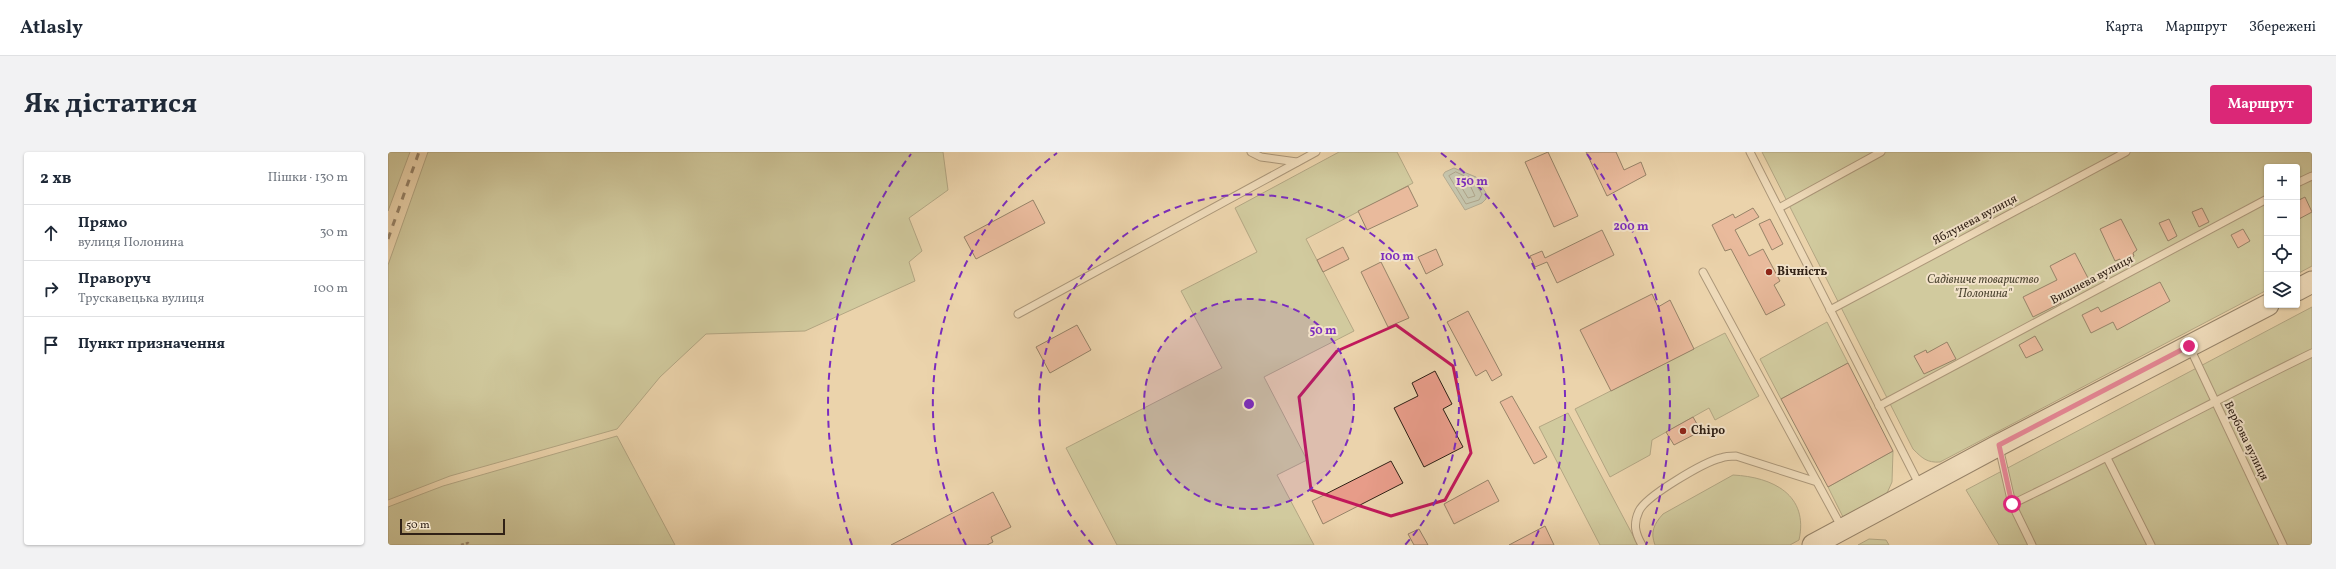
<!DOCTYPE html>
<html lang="uk">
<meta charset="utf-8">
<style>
body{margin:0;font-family:Vollkorn,serif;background:#f2f2f3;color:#1f2937}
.controls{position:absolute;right:12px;top:12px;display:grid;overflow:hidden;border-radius:4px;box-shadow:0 1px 3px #0004}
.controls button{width:36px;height:36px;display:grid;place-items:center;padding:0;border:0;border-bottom:1px solid #e0e1e3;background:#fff;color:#1f2937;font:20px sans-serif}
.scale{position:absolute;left:12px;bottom:10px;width:105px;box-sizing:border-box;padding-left:4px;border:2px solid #302116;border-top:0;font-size:11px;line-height:14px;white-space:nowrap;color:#302116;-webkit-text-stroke:3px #f2e2c9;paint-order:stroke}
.stop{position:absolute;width:12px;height:12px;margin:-9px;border:3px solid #db2777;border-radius:50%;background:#fff}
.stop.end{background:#db2777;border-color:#fff;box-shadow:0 1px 4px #0008}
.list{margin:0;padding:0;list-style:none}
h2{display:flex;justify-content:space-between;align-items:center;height:52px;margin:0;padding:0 16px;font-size:17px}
h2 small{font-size:13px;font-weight:400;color:#747a83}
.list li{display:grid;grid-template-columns:26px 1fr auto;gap:12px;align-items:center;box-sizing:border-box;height:56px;padding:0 16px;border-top:1px solid #e0e1e3}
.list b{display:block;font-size:15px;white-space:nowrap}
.list p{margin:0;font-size:13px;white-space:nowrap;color:#747a83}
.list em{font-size:13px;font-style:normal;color:#747a83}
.icon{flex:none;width:22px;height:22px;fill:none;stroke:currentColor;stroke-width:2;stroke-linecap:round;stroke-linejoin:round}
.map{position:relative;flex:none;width:1924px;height:393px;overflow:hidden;border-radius:4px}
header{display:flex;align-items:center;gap:24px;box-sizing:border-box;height:56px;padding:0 20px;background:#fff;border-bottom:1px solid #e0e1e3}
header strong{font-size:19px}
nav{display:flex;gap:22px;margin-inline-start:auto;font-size:14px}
.intro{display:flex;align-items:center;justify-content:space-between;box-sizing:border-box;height:96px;padding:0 24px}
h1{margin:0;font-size:28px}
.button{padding:10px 18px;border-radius:4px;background:#db2777;color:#fff;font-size:14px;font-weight:700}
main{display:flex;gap:24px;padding:0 24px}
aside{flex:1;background:#fff;border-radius:4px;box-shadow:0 1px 3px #0004}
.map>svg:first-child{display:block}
.green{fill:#b1be8f;stroke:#707052}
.water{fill:#9ab6b1;stroke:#707a73}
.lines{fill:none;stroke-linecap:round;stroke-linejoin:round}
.shore{stroke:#656c64;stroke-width:1}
.building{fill:#e79c89;stroke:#302116}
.lane-casing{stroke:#5f4e3c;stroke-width:9}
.secondary-casing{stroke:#302116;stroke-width:23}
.path{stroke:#302116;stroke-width:2.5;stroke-dasharray:3 2;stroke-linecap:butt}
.lane{stroke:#f2e2c9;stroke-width:7}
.secondary{stroke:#f2e2c9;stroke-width:21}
.rail{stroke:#302116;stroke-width:3;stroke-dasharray:7 7;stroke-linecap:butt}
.route{stroke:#db2777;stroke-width:5}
.marked{fill:none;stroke:#c2185b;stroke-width:3;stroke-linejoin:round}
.ring{fill:none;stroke:#7b2cbf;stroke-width:2;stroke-dasharray:7 5}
.poi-dot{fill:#8f2418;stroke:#f2e2c9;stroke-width:1.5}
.labels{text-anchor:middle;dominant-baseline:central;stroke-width:4;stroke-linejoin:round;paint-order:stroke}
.street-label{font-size:12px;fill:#302116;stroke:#f2e2c9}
.poi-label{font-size:12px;font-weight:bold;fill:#302116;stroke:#f2e2c9;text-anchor:start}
.park-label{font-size:12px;font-style:italic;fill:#504834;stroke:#f2e2c9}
.centre{fill:#7b2cbf;stroke:#f2e2c9;stroke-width:2}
.ring-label{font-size:12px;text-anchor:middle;font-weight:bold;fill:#7b2cbf;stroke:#f2e2c9;stroke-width:4;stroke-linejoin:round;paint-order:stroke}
</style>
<header>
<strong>Atlasly</strong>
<nav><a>Карта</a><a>Маршрут</a><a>Збережені</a></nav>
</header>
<div class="intro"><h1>Як дістатися</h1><a class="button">Маршрут</a></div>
<main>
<aside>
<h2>2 хв<small>Пішки · 130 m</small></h2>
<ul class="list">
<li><svg class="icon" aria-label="ahead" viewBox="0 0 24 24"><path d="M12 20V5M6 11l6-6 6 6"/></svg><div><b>Прямо</b><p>вулиця Полонина</p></div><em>30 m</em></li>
<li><svg class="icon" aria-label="right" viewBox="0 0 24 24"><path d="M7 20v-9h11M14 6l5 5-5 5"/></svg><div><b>Праворуч</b><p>Трускавецька вулиця</p></div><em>100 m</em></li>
<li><svg class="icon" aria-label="arrive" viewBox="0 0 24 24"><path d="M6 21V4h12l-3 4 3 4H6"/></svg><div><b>Пункт призначення</b></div></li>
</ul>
</aside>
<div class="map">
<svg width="1924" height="393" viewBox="0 0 1924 393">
<rect width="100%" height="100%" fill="#ebd3ac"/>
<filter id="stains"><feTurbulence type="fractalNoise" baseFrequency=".005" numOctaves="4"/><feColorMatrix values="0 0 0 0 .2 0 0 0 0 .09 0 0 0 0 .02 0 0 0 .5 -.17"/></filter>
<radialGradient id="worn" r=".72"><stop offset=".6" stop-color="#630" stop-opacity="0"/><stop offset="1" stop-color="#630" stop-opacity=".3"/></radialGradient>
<g class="green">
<path d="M 0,0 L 22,0 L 0,59 Z"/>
<path d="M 40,0 L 555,0 L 560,38 L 521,66 L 534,99 L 521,110 L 527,129 L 417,179 L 318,182 L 272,225 L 229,277 L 62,324 L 0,348 L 0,113 Z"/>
<path d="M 951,0 L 1009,0 L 1025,31 L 918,87 L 966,179 L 876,225 L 919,308 L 889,323 L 926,393 L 729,393 L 678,296 L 834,216 L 793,139 L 869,100 L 847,56 Z"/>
<path d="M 1374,0 L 1924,0 L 1924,114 L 1909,122 L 1909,15 L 1879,15 L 1879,138 L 1552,310 C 1539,311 1534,306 1525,297 Z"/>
<path d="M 1924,155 L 1924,393 L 1611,393 L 1578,338 Z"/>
<path d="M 1439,170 L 1460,211 L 1393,247 L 1372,207 Z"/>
<path d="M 1337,181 L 1371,244 L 1327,268 L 1321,256 L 1264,288 L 1262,303 L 1222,325 L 1187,257 Z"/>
<path d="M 1180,261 L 1250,393 L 1212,393 L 1151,275 Z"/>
<path d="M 229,284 L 287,393 L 0,393 L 0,355 L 55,334 Z"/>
<path d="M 1505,299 L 1504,330 L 1499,341 L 1455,365 L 1440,335 Z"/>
<path d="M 1345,323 C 1385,325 1421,343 1411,388 L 1402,393 L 1267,393 C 1262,380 1266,372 1275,362 Z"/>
<path d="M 1481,387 L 1498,388 L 1501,393 L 1470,393 Z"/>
</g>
<path class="water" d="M 1066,16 L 1088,25 L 1098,41 L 1098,47 L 1094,51 L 1077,58 L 1055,23 L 1057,20 Z"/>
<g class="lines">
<g class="shore">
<path d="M 1068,20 L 1085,28 L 1094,42 L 1091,48 L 1078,52 L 1061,24 Z"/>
<path d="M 1073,28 L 1081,31 L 1087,44 L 1080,46 L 1071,31 Z"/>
</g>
</g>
<g class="building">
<path d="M 1160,0 L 1190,64 L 1166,75 L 1137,10 Z"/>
<path d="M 1198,0 L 1228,0 L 1236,18 L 1253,10 L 1258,23 L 1219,44 Z"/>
<path d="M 1020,34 L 1030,54 L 979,78 L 970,59 Z"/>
<path d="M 1917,45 L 1924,60 L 1909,68 L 1909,49 Z"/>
<path d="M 645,48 L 657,71 L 588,107 L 576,85 Z"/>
<path d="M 1365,56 L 1371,65 L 1347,78 L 1361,104 L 1375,97 L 1392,129 L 1386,133 L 1397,153 L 1378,163 L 1343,97 L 1337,99 L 1324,73 L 1345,62 L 1347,66 Z"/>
<path d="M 1814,56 L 1821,70 L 1811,75 L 1804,60 Z"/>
<path d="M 1382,67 L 1395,92 L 1384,98 L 1371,72 Z"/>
<path d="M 1733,67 L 1749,98 L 1745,101 L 1746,104 L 1733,110 L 1732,107 L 1727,109 L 1712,77 Z"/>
<path d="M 1781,67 L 1789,84 L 1780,89 L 1771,71 Z"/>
<path d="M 1855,77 L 1862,89 L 1850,96 L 1843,83 Z"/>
<path d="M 1214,78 L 1226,103 L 1169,131 L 1159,110 L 1147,115 L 1142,104 L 1154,99 L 1157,106 Z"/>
<path d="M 955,95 L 961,107 L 935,120 L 929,108 Z"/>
<path d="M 1048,97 L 1055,113 L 1038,122 L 1030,105 Z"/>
<path d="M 1687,101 L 1700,126 L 1669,142 L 1673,151 L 1645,165 L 1635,145 L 1669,128 L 1662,114 Z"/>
<path d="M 993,110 L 1021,166 L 1000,175 L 973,120 Z"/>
<path d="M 1772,130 L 1782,149 L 1729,178 L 1725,170 L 1703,181 L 1694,163 L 1710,155 L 1713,160 Z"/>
<path d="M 1264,142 L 1270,155 L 1282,148 L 1306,197 L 1223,239 L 1192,178 Z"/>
<path d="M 1080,159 L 1114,223 L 1104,229 L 1098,218 L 1088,224 L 1059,170 Z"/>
<path d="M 689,173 L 703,198 L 662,221 L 648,195 Z"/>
<path d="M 1647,184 L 1655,198 L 1638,206 L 1631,193 Z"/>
<path d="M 1559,190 L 1568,207 L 1536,222 L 1526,204 L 1538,198 L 1539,201 Z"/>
<path d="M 1460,211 L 1505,299 L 1440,335 L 1393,247 Z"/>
<path d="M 1047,219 L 1064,252 L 1055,257 L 1075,295 L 1036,315 L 1006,256 L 1030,244 L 1024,231 Z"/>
<path d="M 1124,244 L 1159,305 L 1146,312 L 1112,250 Z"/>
<path d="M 1305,265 L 1313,279 L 1286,293 L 1278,280 Z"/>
<path d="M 1003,309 L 1015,331 L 935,372 L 924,349 Z"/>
<path d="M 1100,328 L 1111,349 L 1066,372 L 1056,352 Z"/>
<path d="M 605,340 L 623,375 L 603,385 L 605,390 L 599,393 L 503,393 Z"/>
<path d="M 1157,374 L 1166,393 L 1121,393 Z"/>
<path d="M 1031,377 L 1040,393 L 1026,393 L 1020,382 Z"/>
</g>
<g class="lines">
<g class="lane-casing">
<g id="lane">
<path d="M 863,0 L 873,5 L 909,10"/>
<path d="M 1362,0 L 1532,334"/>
<path d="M 1909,31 L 1924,24"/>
<path d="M 1391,56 L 1493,0"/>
<path d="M 1315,120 L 1429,330"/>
<path d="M 1442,158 L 1738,0"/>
<path d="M 630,162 L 928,0"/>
<path d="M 1802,196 L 1895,393"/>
<path d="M 1491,254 L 1879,47"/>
<path d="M 1611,295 L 1624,352 L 1644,393"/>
<path d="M 1719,306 L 1763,393"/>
<path d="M 1624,352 C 1725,304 1823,250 1924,201"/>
<path d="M 1254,393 C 1247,381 1245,372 1251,359 C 1258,344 1316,310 1333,306 C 1338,304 1343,304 1348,304 L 1429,330 L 1454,376"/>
</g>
</g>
<g class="secondary-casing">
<g id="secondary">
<path d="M 1909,138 L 1924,130"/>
<path d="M 1425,393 L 1611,293 L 1880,153"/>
</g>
</g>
<path class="path" d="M 73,393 L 80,391 L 81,393"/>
<use href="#lane" class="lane"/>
<use href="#secondary" class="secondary"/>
<path class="rail" d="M 0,87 L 31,0"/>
</g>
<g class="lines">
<path class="route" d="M 1624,352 L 1611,293 L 1801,194"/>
</g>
<path d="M0 0H1924V393H0ZM 1008,173 L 1065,214 L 1083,301 L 1057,348 L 1003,364 L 923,338 L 911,245 L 949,199 Z" fill="#ebd3ac" fill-opacity=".55" fill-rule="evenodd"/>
<path class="marked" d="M 1008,173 L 1065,214 L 1083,301 L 1057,348 L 1003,364 L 923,338 L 911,245 L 949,199 Z"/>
<circle cx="861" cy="252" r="105" fill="#7b2cbf" fill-opacity=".12"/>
<g class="ring">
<circle cx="861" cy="252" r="105"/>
<path d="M705 393A210 210 0 1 1 1017 393"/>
<path d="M578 393A316 316 0 0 1 669 1M1053 1A316 316 0 0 1 1144 393"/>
<path d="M464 393A421 421 0 0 1 523 2M1199 2A421 421 0 0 1 1258 393"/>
</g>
<g class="poi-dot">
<circle cx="1381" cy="120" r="4"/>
<circle cx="1295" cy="279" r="4"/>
</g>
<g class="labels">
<g class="street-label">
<text transform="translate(1587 68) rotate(-28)">Яблунева вулиця</text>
<text transform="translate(1704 128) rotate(-28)">Вишнева вулиця</text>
<text transform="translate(1858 289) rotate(64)">Вербова вулиця</text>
</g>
<g class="poi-label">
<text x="1389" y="120">Вічність</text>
<text x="1303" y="279">Chipo</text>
</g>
<g class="park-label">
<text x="1595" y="128">Садівниче товариство<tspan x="1595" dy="14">"Полонина"</tspan></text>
</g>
</g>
<circle cx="861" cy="252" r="6" class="centre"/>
<g class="ring-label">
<text x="1084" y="33">150 m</text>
<text x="1243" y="78">200 m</text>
<text x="1009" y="108">100 m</text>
<text x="935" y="182">50 m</text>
</g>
<rect width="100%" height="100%" filter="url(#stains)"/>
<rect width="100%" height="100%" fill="url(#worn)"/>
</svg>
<div class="controls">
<button>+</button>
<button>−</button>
<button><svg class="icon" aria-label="locate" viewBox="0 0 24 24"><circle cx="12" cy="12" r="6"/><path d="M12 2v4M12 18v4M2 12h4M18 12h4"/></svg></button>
<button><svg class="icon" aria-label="layers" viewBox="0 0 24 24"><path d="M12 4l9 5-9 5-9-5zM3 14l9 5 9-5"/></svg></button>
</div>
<div class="scale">50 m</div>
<div class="stop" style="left:1624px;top:352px"></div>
<div class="stop end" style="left:1801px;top:194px"></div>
</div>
</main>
